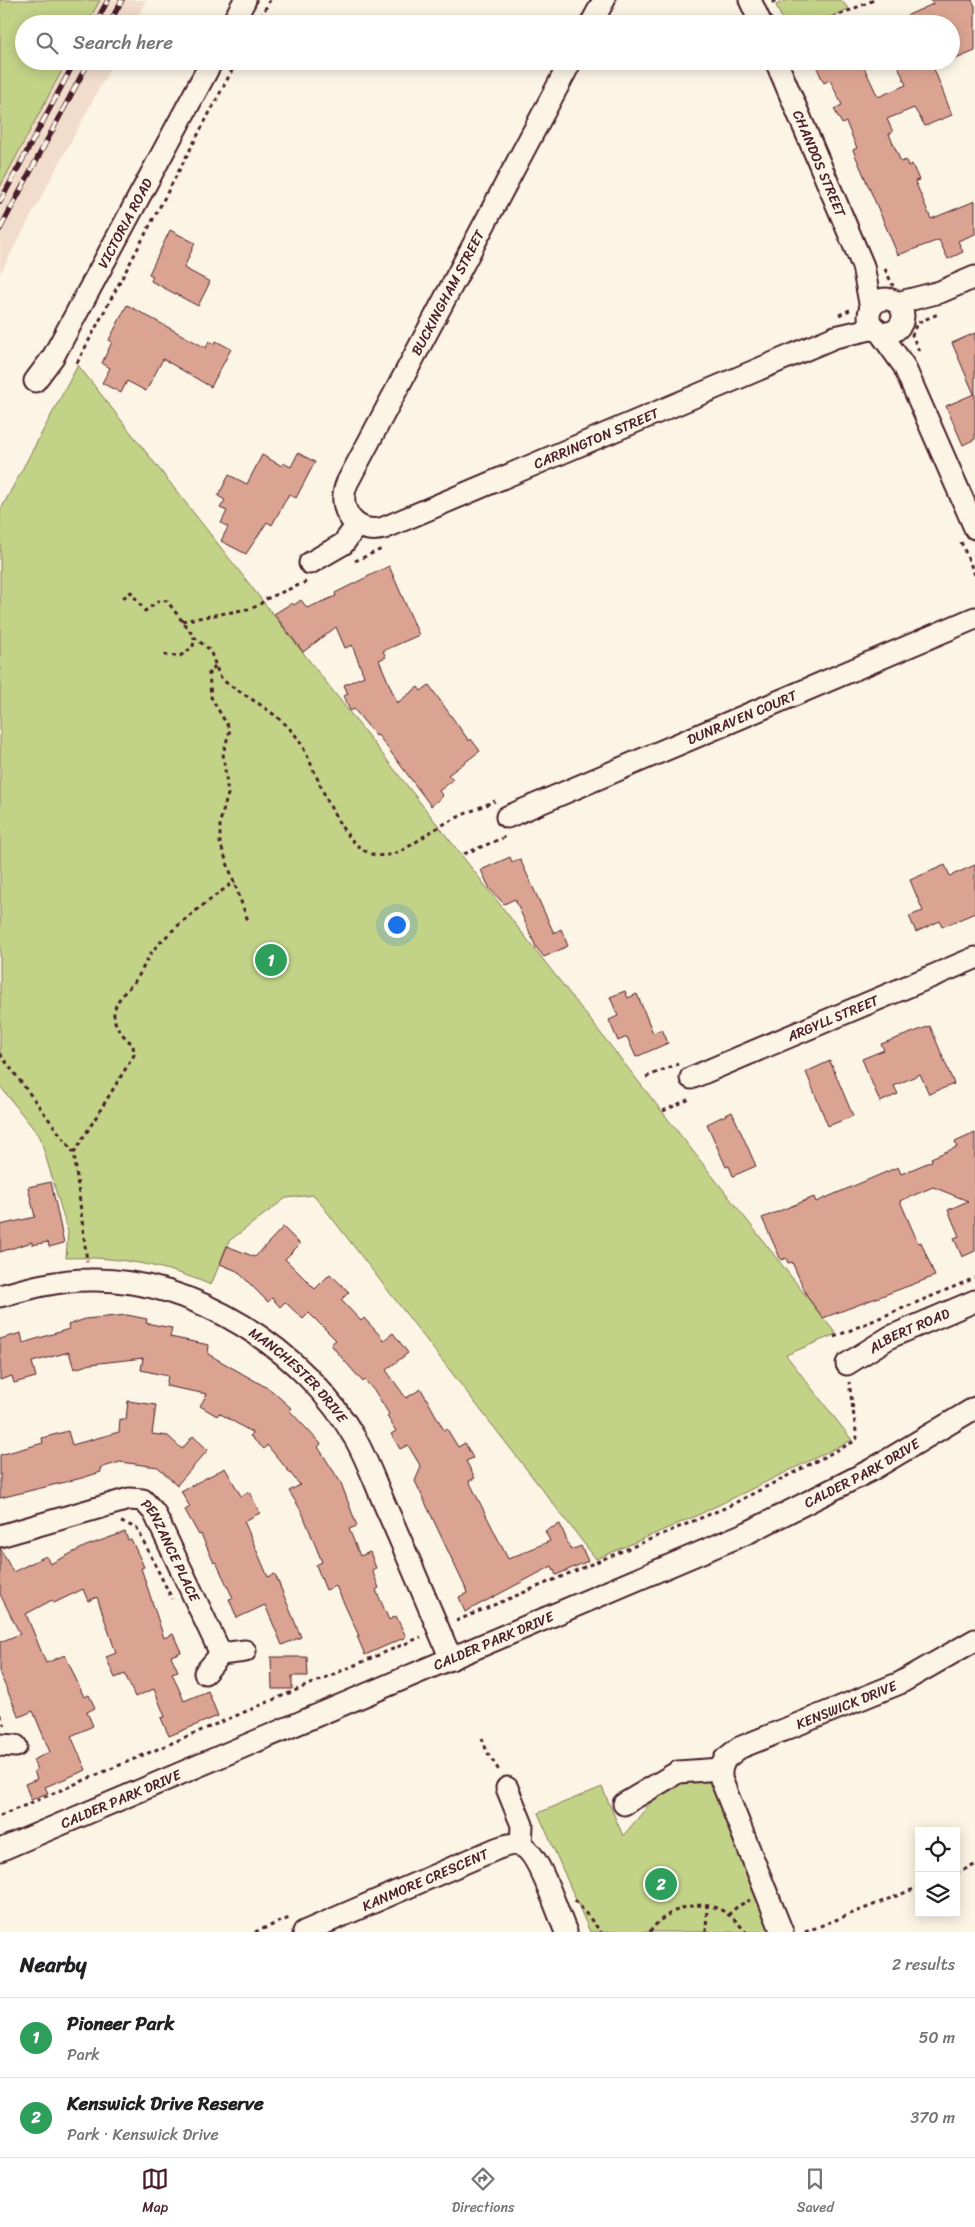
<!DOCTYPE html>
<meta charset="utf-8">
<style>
body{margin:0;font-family:Sriracha,sans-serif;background:#f6f6f6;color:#202124}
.controls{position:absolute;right:15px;bottom:15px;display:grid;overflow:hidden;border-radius:0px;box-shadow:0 2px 12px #0003}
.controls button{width:45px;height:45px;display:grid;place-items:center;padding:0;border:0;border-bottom:1px solid #e0e0e0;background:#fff;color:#202124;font:25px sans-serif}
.you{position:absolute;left:396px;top:924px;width:18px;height:18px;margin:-12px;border:4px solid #fff;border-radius:50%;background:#1a73e8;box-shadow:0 0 0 8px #1a73e833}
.badge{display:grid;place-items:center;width:32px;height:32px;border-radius:50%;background:#4a1f2b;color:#fff;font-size:16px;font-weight:700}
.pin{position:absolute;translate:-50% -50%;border:2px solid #fff;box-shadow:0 1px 5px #0006}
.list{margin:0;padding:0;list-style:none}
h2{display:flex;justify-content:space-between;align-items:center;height:65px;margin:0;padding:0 20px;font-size:21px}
h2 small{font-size:16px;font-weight:400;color:#757577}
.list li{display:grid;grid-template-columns:32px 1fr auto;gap:15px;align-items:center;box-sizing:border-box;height:80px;padding:0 20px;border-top:1px solid #e0e0e0}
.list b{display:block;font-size:19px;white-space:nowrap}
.list p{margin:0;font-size:16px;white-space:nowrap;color:#757577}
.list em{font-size:16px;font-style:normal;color:#757577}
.icon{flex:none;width:28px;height:28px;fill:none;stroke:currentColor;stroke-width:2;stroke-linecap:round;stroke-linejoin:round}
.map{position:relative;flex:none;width:975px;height:1932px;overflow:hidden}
.search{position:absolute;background:#fff;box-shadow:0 2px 12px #0003;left:15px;right:15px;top:15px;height:55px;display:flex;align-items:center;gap:12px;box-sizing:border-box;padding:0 18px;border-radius:28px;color:#757577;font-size:19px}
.sheet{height:225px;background:#fff}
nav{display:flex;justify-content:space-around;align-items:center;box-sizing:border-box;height:70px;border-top:1px solid #e0e0e0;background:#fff;font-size:14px;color:#757577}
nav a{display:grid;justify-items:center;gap:2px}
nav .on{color:#4a1f2b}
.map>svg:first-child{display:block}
.built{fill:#f2ddcc}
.green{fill:#c2d287;stroke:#867859}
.building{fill:#dba492;stroke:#4a1f2b}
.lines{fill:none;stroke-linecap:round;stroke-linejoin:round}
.minor-casing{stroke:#4a1f2b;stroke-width:25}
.path{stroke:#4a1f2b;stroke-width:3;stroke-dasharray:4 4;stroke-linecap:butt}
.minor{stroke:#fcf5e5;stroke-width:21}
.rail-casing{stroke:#4a1f2b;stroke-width:5.5}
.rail{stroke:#fcf5e5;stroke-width:4;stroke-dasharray:11;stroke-linecap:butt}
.labels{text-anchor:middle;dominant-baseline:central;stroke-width:4;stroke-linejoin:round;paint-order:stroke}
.street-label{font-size:14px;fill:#4a1f2b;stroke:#fcf5e5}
</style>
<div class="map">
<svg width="975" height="1932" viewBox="0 0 975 1932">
<rect width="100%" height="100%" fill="#fcf5e5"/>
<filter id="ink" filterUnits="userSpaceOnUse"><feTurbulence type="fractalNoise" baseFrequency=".02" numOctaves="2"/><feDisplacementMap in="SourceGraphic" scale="10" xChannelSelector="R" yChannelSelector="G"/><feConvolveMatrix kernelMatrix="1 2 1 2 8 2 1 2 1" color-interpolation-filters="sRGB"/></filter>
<g filter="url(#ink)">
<g class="built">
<path d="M 98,0 L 146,0 L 134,24 L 85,24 Z"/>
<path d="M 65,61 L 114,61 L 0,274 L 0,183 Z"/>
</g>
<g class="green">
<path d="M 0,0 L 100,0 L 87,24 L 24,24 L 24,61 L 67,61 L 0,187 Z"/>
<path d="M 787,0 L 841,0 L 849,9 L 814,24 L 784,24 L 776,5 Z"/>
<path d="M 78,365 L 836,1334 L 786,1355 L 852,1440 L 696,1516 L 596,1559 L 314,1195 L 286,1198 L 229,1241 L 211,1285 C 164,1265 117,1256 66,1258 L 68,1232 L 40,1137 L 0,1086 L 0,511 Z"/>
<path d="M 692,1776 L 713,1783 L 772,1932 L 590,1932 L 538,1813 L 602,1787 L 623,1836 L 657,1795 Z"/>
</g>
<g class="building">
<path d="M 931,0 L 972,0 L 975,6 L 975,51 L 951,61 L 951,24 L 888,24 L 933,4 Z"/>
<path d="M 832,61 L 861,61 L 878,97 L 906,85 L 896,61 L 931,61 L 952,115 L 925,126 L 914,108 L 887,119 L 893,132 L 889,134 L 901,162 L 906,160 L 908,166 L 912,164 L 919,180 L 915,181 L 931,219 L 975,201 L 975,234 L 958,241 L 963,252 L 948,259 L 939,240 L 898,255 L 853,150 L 857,148 L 846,122 L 842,124 L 834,109 L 842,105 L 830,80 L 824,83 L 817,68 Z"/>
<path d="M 170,230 L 195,243 L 184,268 L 210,282 L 198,306 L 151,281 L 153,276 L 149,274 Z"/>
<path d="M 127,305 L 206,348 L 209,341 L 214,344 L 216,341 L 231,349 L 211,387 L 163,359 L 146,391 L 127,381 L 121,393 L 102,383 L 110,368 L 102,363 L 112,342 L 109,340 Z"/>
<path d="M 975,333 L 975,439 L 963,445 L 946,406 L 974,394 L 952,343 Z"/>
<path d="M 298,453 L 315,462 L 296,498 L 289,494 L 272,525 L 267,522 L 246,554 L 221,541 L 228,527 L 221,523 L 227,511 L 220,508 L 225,500 L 218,496 L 229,475 L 247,484 L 262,455 L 282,466 L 283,463 L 291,467 Z"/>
<path d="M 389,566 L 419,635 L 383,651 L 386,657 L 379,660 L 397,703 L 418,687 L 421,691 L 429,685 L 469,741 L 471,739 L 480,751 L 448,775 L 453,780 L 439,791 L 443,796 L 431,806 L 378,735 L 376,736 L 354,709 L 350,711 L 344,696 L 348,694 L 344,685 L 364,676 L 352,645 L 345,648 L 336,627 L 303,652 L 274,614 L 292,603 L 294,605 L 301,600 L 307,608 L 336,596 L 335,593 Z"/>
<path d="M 510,857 L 512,862 L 520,859 L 552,929 L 554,933 L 561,929 L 568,946 L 544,957 L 536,947 L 515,899 L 504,904 L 490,889 L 481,870 Z"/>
<path d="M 945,865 L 950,876 L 975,865 L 975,913 L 942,927 L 940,921 L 916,932 L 909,916 L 923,911 L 910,880 Z"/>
<path d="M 625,991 L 628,998 L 637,994 L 653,1033 L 662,1029 L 668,1043 L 636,1057 L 627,1037 L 618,1041 L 609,1020 L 618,1016 L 610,997 Z"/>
<path d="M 930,1026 L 954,1084 L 929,1094 L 920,1074 L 894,1086 L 898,1094 L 880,1102 L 862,1059 L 884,1050 L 881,1044 Z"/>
<path d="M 830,1061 L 853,1116 L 828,1126 L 806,1072 Z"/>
<path d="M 732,1112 L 756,1166 L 733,1176 L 729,1166 L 726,1167 L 707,1124 Z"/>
<path d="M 975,1133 L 975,1251 L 962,1257 L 954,1238 L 959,1236 L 948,1210 L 968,1201 L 933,1187 L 900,1201 L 918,1243 L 921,1242 L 935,1276 L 823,1318 L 808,1298 L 792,1262 L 788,1263 L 786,1258 L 781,1260 L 762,1218 L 814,1197 L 816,1202 L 898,1167 L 901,1174 L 932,1161 L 931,1158 L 957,1147 L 955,1142 Z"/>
<path d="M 51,1182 L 64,1243 L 49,1247 L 48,1242 L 32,1245 L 32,1242 L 0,1252 L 0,1225 L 35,1217 L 28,1187 Z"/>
<path d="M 283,1227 L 300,1244 L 285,1259 L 315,1289 L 330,1274 L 349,1292 L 341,1300 L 361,1321 L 364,1318 L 384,1340 L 393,1333 L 408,1353 L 386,1370 L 406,1398 L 421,1389 L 444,1430 L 447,1429 L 458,1447 L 465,1443 L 473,1458 L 466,1461 L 475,1478 L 469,1481 L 508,1559 L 550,1541 L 545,1531 L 560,1524 L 571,1550 L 581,1546 L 588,1561 L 556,1575 L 552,1566 L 465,1612 L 459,1597 L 467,1593 L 465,1587 L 415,1481 L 421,1467 L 408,1445 L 400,1449 L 391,1434 L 396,1431 L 387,1416 L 389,1414 L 376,1393 L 365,1380 L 363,1382 L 336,1351 L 331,1344 L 336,1340 L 309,1313 L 303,1319 L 285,1302 L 280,1307 L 272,1298 L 268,1302 L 237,1271 L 220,1264 L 227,1246 L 255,1257 Z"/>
<path d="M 127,1315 L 147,1319 L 146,1323 L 172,1328 L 170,1337 L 209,1345 L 208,1354 L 271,1390 L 291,1408 L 289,1410 L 321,1444 L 318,1447 L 341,1483 L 357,1526 L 349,1529 L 360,1556 L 370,1552 L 376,1568 L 372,1570 L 379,1588 L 376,1590 L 389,1620 L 396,1616 L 406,1637 L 365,1655 L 357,1636 L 359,1636 L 336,1586 L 326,1590 L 316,1565 L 322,1562 L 302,1512 L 289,1491 L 300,1485 L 267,1445 L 264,1449 L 250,1436 L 253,1433 L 219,1413 L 217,1416 L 200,1406 L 207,1394 L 166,1386 L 168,1376 L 141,1370 L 143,1358 L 91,1364 L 74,1369 L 69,1352 L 32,1362 L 36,1377 L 14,1383 L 12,1376 L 0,1380 L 0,1339 L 21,1333 L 23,1343 L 69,1329 L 68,1325 L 85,1319 Z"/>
<path d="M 128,1401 L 156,1405 L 152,1434 L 168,1436 L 182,1449 L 193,1436 L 208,1450 L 177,1485 L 158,1467 L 120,1462 L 100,1468 L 101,1472 L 82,1478 L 0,1498 L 0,1455 L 43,1443 L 42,1438 L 68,1431 L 72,1445 L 119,1432 L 120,1419 L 126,1420 Z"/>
<path d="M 225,1468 L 241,1496 L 249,1492 L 260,1513 L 244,1521 L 268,1577 L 275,1574 L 301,1637 L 282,1645 L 265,1605 L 237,1618 L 229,1599 L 233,1598 L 216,1562 L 214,1563 L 201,1534 L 199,1535 L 185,1510 L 190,1507 L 181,1491 Z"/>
<path d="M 125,1532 L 128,1540 L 131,1539 L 144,1567 L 141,1568 L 164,1638 L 173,1634 L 181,1652 L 171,1656 L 178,1671 L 172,1673 L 184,1701 L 208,1691 L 218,1716 L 169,1736 L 161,1718 L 165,1717 L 154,1689 L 135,1697 L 125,1674 L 115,1678 L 106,1657 L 116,1653 L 97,1597 L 88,1601 L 83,1589 L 54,1603 L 52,1600 L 26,1614 L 46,1663 L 65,1655 L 84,1697 L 89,1695 L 95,1708 L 87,1712 L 93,1726 L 71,1736 L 86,1770 L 45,1787 L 48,1793 L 31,1800 L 25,1784 L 37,1779 L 34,1771 L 37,1770 L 33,1760 L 50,1752 L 33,1711 L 19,1717 L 0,1674 L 0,1642 L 20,1634 L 0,1594 L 0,1548 L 13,1572 L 46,1556 L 50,1564 L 86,1546 Z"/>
<path d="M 271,1657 L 307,1657 L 308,1676 L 292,1676 L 292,1689 L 272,1689 Z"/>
</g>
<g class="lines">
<g class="minor-casing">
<g id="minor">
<path d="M 750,0 L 761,24"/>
<path d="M 232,24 L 245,0"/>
<path d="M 591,24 L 604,0"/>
<path id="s1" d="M 571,61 L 347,483 C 336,509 355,536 384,528 L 835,337 L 875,328"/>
<path id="s2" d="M 776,61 L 863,266 L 871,308"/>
<circle cx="886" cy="316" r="17"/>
<path d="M 897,303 L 940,292 L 975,277"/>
<path d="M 879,331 L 904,366 L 975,528"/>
<path id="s3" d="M 35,381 L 53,357 L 212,61"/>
<path d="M 310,563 L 343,544 L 357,525"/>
<path id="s4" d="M 507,817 L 975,618"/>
<path id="s5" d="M 691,1078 L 975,958"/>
<path id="s6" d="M 0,1296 C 29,1288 58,1280 89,1280 C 193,1277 306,1351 356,1440 C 367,1460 375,1482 384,1503 C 407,1554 429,1607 451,1659"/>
<path id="s7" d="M 847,1364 L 890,1337 L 975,1301"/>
<path id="s8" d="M 0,1536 L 129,1499 L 143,1500 L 154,1512 L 221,1654"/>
<path d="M 205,1673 L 221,1654 L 245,1651"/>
<path d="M 0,1745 L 16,1746"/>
<path d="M 507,1788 L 522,1825 L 521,1845"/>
<path d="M 624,1804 L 678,1772 L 721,1769"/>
<path id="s9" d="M 0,1850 L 749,1532 L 871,1470 L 975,1408"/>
<path id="s10" d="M 304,1932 L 496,1849 C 504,1846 514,1842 522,1846 C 539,1853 558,1914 566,1932"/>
<path id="s11" d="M 782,1932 L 721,1779 L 721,1769 L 725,1759 L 739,1748 L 900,1683 L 975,1640"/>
</g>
</g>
<g class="path">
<path d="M 772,3 L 780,0"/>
<path d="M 257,24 L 270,0"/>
<path d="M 818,24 L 874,0"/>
<path d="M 885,269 L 893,286"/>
<path d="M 839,315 L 852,309"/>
<path d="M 919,351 L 912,335 L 917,323 L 938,314"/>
<path d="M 77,363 L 237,61"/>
<path d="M 961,542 L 975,575"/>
<path d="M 355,561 L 382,549"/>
<path d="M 123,598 L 131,592 L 145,611 L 160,600 L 167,601 L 195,638 L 210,650 L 219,675 L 224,681 C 249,699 276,711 296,736 C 318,765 339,864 388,855 C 406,852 421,837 437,828 C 456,817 476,809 495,801"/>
<path d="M 182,621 L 248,609 L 258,606 L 266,599 L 306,582"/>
<path d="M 164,655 L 180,656 L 193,647 L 194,637"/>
<path d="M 215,666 L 209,673 L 211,697 L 230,730 L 223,753 L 228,794 L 220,822 L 220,843 L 248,921"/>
<path d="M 464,854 L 505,837"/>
<path d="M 0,1054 L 74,1153 L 87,1262"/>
<path d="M 646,1077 L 678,1064"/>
<path d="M 663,1111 L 692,1098"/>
<path d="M 74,1153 L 134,1055 L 133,1045 C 124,1036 113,1027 114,1013 C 116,999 126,991 135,981 C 143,971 146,958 155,948 C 178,923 207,902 235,881"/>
<path d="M 834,1337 L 975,1278"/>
<path d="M 121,1522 L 137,1528 L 172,1599"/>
<path d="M 456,1621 L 727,1507 L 855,1441 L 857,1438 L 849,1382"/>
<path d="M 0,1715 L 6,1728"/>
<path d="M 482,1738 L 487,1752 L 500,1772"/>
<path d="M 0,1816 L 421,1637"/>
<path d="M 956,1873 L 975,1865"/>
<path d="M 575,1900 L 601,1932"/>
<path d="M 728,1915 L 738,1906 L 750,1900"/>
<path d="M 255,1932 L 292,1917"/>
<path d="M 650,1932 C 664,1910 699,1897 723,1911 C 732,1916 739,1924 746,1932"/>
<path d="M 706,1932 L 707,1906"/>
<path d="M 805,1932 L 919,1887"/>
</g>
<use href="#minor" class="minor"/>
<g class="rail-casing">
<g id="rail">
<path d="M 95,24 L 108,0"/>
<path d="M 109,24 L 122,0"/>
<path d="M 0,202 L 75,61"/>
<path d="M 0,229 L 89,61"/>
</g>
</g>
<use href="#rail" class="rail"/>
</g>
</g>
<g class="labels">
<g class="street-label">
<text stroke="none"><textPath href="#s2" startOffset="111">CHANDOS STREET</textPath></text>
<text stroke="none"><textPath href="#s3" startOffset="182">VICTORIA ROAD</textPath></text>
<text transform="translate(448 293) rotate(-62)">BUCKINGHAM STREET</text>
<text stroke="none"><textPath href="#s1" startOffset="782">CARRINGTON STREET</textPath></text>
<text stroke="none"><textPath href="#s4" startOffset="255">DUNRAVEN COURT</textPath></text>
<text stroke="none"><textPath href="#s5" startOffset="154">ARGYLL STREET</textPath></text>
<text stroke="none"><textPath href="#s7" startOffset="71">ALBERT ROAD</textPath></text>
<text stroke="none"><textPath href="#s6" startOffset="328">MANCHESTER DRIVE</textPath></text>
<text stroke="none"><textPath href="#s9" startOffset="941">CALDER PARK DRIVE</textPath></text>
<text stroke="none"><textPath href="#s8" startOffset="206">PENZANCE PLACE</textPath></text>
<text stroke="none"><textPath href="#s9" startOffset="536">CALDER PARK DRIVE</textPath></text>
<text stroke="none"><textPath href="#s11" startOffset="319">KENSWICK DRIVE</textPath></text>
<text stroke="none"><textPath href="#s9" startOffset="131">CALDER PARK DRIVE</textPath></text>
<text stroke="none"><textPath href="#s10" startOffset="132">KANMORE CRESCENT</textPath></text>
</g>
</g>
</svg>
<div class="controls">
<button><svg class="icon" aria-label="locate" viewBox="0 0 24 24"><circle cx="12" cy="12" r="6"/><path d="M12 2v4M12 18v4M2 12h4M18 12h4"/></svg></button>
<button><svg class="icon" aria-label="layers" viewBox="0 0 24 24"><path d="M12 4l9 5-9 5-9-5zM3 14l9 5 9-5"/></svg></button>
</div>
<div class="you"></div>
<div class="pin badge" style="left:271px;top:960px;background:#2e9e5b">1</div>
<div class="pin badge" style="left:661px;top:1884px;background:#2e9e5b">2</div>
<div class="search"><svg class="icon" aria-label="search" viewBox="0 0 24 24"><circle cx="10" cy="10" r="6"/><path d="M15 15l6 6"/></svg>Search here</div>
</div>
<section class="sheet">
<h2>Nearby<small>2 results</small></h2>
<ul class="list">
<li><span class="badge" style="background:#2e9e5b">1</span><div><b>Pioneer Park</b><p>Park</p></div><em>50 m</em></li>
<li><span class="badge" style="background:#2e9e5b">2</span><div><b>Kenswick Drive Reserve</b><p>Park · Kenswick Drive</p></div><em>370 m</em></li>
</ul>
</section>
<nav>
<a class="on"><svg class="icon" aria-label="map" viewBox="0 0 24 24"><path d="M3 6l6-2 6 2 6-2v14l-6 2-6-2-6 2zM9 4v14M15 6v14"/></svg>Map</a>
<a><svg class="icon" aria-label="directions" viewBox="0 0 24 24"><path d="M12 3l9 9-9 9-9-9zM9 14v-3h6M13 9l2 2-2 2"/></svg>Directions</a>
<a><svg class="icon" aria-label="saved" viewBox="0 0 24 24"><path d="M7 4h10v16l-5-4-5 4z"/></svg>Saved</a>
</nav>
